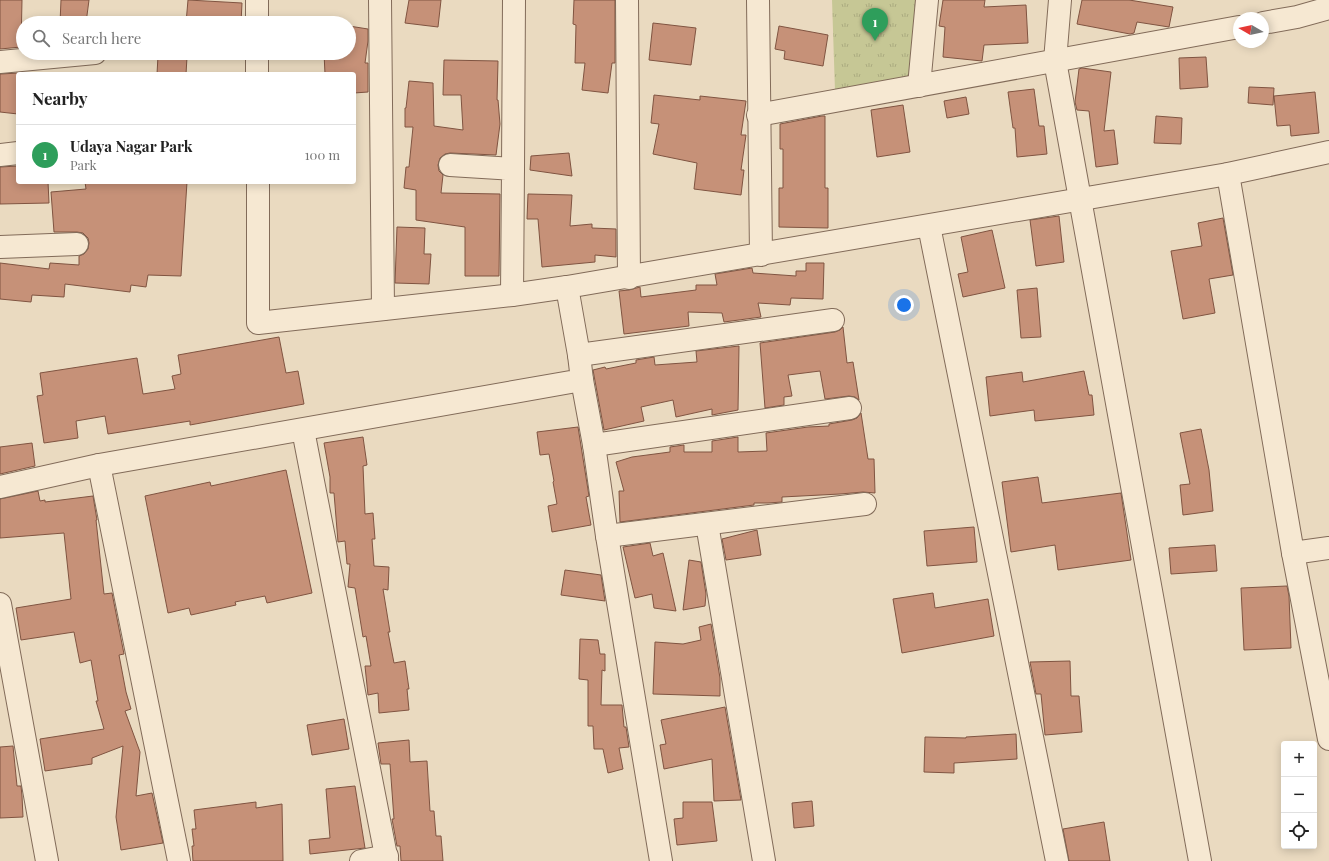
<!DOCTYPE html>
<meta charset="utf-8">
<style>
body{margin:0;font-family:"Playfair Display",serif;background:#f6f6f6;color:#222}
.controls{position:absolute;right:12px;bottom:12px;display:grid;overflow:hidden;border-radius:4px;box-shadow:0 2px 10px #0003}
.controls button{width:36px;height:36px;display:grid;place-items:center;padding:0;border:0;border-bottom:1px solid #e0e0e0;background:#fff;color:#222;font:20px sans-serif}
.compass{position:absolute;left:1233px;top:12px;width:36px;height:36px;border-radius:50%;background:#fff;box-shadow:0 2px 10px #0003;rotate:279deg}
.you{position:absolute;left:904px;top:305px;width:14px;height:14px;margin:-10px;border:3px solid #fff;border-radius:50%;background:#1a73e8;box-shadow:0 0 0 6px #1a73e833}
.badge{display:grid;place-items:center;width:26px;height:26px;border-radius:50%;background:#8d2d37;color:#fff;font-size:13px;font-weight:700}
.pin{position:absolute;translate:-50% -33px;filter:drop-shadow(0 1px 2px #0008)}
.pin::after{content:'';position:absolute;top:21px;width:14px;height:12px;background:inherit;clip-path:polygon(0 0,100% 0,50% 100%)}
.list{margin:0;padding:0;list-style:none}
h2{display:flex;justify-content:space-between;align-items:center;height:52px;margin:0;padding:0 16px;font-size:17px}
h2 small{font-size:13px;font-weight:400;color:#767676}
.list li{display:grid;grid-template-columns:26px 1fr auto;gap:12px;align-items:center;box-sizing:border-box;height:60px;padding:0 16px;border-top:1px solid #e0e0e0}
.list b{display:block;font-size:15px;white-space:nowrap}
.list p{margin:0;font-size:13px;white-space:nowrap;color:#767676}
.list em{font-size:13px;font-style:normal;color:#767676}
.icon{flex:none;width:22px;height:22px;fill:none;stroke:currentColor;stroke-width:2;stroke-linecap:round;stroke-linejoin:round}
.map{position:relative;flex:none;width:1329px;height:861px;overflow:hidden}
.search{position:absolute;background:#fff;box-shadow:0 2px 10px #0003;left:16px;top:16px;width:340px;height:44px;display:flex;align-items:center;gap:10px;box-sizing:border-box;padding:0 14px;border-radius:22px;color:#767676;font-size:15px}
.panel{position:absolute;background:#fff;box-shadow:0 2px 10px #0003;left:16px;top:72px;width:340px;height:112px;border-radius:4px}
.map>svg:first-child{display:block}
.park{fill:url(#park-tufts)}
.building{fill:#c69178;stroke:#805441}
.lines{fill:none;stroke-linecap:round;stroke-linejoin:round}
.minor-casing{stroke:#826b59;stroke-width:24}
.minor{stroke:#f6e8d2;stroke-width:22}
</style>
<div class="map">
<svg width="1329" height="861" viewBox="0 0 1329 861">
<defs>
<pattern id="park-tufts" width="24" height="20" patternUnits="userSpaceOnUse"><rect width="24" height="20" fill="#c6c795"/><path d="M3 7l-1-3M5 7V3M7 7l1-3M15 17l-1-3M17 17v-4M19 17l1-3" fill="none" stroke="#abab80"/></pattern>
</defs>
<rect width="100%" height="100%" fill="#eadac0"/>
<path class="park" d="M 832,0 L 921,0 L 914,78 L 835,91 Z"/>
<g class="building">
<path d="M 0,0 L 22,0 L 21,47 L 0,49 Z"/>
<path d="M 61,0 L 89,0 L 86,23 L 60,23 Z"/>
<path d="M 188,0 L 242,3 L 241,23 L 186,23 Z"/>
<path d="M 409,0 L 441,0 L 438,27 L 405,23 Z"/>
<path d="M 574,0 L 615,0 L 615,63 L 612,63 L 608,93 L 582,90 L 585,63 L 575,63 L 576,25 L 573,24 Z"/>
<path d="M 943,0 L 985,0 L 984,7 L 1026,5 L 1028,43 L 984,45 L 982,61 L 943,57 L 945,27 L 939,26 Z"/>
<path d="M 1082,0 L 1129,0 L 1173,7 L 1169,27 L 1137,22 L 1134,33 L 1130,34 L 1077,24 Z"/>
<path d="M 653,23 L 696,28 L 691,65 L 649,60 Z"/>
<path d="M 349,26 L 368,29 L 368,41 L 365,63 L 368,63 L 368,92 L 354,93 L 354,74 L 325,74 L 324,53 L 349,53 Z"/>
<path d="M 779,26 L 828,35 L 823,66 L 784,59 L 785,51 L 775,49 Z"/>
<path d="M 158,56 L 187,57 L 186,74 L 157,74 Z"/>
<path d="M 1206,57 L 1208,87 L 1180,89 L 1179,58 Z"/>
<path d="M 444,60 L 498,61 L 497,100 L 498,100 L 500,124 L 496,155 L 450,153 L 445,154 L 440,158 L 438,165 L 439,171 L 443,175 L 441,193 L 500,194 L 499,276 L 465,276 L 465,227 L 416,220 L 416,190 L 404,188 L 406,167 L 409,167 L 413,127 L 405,127 L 405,108 L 406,108 L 409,81 L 433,83 L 434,126 L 463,130 L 461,95 L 443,95 Z"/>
<path d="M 1082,68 L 1111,72 L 1104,131 L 1114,130 L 1118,164 L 1096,167 L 1089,111 L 1077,110 L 1075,102 L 1079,69 Z"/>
<path d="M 20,73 L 20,74 L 18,74 L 18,114 L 0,112 L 0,74 Z"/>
<path d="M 1249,87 L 1274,88 L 1273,105 L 1248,103 Z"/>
<path d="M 1034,89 L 1039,126 L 1044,126 L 1047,154 L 1017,157 L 1015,128 L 1013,128 L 1008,92 Z"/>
<path d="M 1315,92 L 1319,133 L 1291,136 L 1290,125 L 1277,126 L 1274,96 Z"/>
<path d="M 654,95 L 700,100 L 700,96 L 746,101 L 741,135 L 746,135 L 741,170 L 744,170 L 741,195 L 694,189 L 697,163 L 653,154 L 659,124 L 651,123 Z"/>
<path d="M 966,97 L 969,114 L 947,118 L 944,101 Z"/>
<path d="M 903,105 L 910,152 L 877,157 L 871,110 Z"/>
<path d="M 822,116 L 825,116 L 825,188 L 828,188 L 828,228 L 779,227 L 779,188 L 783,188 L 783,149 L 780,149 L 780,124 Z"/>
<path d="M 1156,116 L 1182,118 L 1181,144 L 1154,143 Z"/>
<path d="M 569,153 L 572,176 L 530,170 L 531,156 Z"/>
<path d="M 18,166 L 18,182 L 48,182 L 49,203 L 0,204 L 0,167 Z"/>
<path d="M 85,182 L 187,182 L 181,276 L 148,275 L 146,287 L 131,285 L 130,292 L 65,284 L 64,297 L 32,295 L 31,302 L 0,299 L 0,263 L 49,269 L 50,263 L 79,265 L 79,256 L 84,254 L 88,249 L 89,243 L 88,238 L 83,233 L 77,232 L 54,232 L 51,192 L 86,189 Z"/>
<path d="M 528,194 L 572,195 L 570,226 L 592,224 L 592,228 L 616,229 L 616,257 L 595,255 L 595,262 L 542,267 L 538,219 L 527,219 Z"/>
<path d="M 1059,216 L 1064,262 L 1036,266 L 1030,220 Z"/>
<path d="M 1223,218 L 1233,275 L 1209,279 L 1215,313 L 1183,319 L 1171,251 L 1202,246 L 1198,223 Z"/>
<path d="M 397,227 L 425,228 L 424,254 L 431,254 L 429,284 L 395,283 Z"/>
<path d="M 992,230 L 1005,288 L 963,297 L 958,274 L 968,272 L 961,237 Z"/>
<path d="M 806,263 L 824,263 L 823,299 L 791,298 L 790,305 L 758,303 L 761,317 L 724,322 L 722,313 L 688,312 L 689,326 L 624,334 L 619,291 L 629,290 L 640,287 L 641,297 L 696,290 L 696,285 L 717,285 L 715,274 L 752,268 L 753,273 L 796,276 L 796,271 L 806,271 Z"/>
<path d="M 1037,288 L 1041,337 L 1021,338 L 1017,290 Z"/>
<path d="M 843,327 L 847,363 L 853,362 L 859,400 L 855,397 L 849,396 L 825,399 L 820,371 L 788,375 L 792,396 L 784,397 L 784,405 L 765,408 L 760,343 L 835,332 L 840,330 Z"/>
<path d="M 279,337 L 286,373 L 298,371 L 304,404 L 190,425 L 190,421 L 108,434 L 105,416 L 76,421 L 78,438 L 44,443 L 37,396 L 43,395 L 40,373 L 137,358 L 143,394 L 175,389 L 172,376 L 181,374 L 178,355 Z"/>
<path d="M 739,346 L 738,410 L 712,415 L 712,409 L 676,417 L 673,400 L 641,407 L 644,421 L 604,430 L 593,370 L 605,367 L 606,369 L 636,363 L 636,360 L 654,357 L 655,365 L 697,362 L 696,351 Z"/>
<path d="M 1084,371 L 1089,395 L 1092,395 L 1094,415 L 1035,421 L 1034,410 L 990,416 L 986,377 L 1022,372 L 1023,382 Z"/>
<path d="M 861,413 L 868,459 L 874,459 L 875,493 L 863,492 L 840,494 L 782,497 L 782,502 L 768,503 L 754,503 L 754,505 L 620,522 L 619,491 L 624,491 L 616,462 L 632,457 L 670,452 L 670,447 L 684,445 L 684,452 L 712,452 L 712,441 L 738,437 L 738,452 L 767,451 L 766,433 L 808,427 L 829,426 L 829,424 L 852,420 L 857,418 Z"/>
<path d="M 578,427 L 589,496 L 586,497 L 591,525 L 552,532 L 548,506 L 557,504 L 553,482 L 554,481 L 549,454 L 540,455 L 537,432 Z"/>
<path d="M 1201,429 L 1209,470 L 1213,511 L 1183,515 L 1180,485 L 1190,484 L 1180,433 Z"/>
<path d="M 363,437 L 367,465 L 363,466 L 365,514 L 373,513 L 375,539 L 372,539 L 374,566 L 389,567 L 388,590 L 383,589 L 390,632 L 388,632 L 394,663 L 405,661 L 409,689 L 407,689 L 409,710 L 379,713 L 378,693 L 368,695 L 365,666 L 371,666 L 366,636 L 363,637 L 355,588 L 348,587 L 350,564 L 347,564 L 345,541 L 338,542 L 334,493 L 330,493 L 330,477 L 324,443 Z"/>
<path d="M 32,443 L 35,466 L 0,474 L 0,447 Z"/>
<path d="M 286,470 L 312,593 L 267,603 L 265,596 L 235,602 L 236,605 L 191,615 L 189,608 L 168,613 L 145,496 L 210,482 L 211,486 Z"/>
<path d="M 1038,477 L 1042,503 L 1121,493 L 1131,560 L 1058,570 L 1055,545 L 1011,552 L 1002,482 Z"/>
<path d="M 38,491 L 40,501 L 45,500 L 45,502 L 93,496 L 97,520 L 96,520 L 104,594 L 112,593 L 124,654 L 119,655 L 126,692 L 131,709 L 125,711 L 140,752 L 136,796 L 152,793 L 163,843 L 121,850 L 116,817 L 123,746 L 92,758 L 92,764 L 45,771 L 40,739 L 104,729 L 96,701 L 98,701 L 91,660 L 80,663 L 74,632 L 21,640 L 16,608 L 71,599 L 64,533 L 0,538 L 0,499 Z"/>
<path d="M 974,527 L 977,562 L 927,566 L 924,531 Z"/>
<path d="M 757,530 L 761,555 L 726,560 L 722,539 Z"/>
<path d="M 650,543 L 653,556 L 663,553 L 676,611 L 654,608 L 652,594 L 635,598 L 623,547 Z"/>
<path d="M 1215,545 L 1217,571 L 1171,574 L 1169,548 Z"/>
<path d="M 689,560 L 701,562 L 706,594 L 705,606 L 683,610 Z"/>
<path d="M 565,570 L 601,575 L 605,601 L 561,595 Z"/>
<path d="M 1287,586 L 1289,596 L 1291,648 L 1244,650 L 1241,588 Z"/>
<path d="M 933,593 L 935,608 L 988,599 L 994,636 L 902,653 L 893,599 Z"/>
<path d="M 711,624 L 720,678 L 720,696 L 653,694 L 655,642 L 683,644 L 701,640 L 699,627 Z"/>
<path d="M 580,639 L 598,640 L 600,654 L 605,654 L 605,671 L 602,670 L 601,705 L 622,705 L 624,727 L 626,727 L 629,747 L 619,748 L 623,769 L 608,773 L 603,749 L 594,749 L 593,726 L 588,726 L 588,680 L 579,679 Z"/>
<path d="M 1070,661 L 1071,696 L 1079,696 L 1082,732 L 1045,735 L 1041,694 L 1036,694 L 1030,662 Z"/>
<path d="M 725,707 L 741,800 L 714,801 L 712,759 L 664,769 L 660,745 L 666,744 L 661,720 Z"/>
<path d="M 344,719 L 349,749 L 312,755 L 307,725 Z"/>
<path d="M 1016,734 L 1017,759 L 954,763 L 954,773 L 924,772 L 925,737 L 966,738 L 966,737 Z"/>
<path d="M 409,740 L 410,762 L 427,761 L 430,811 L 434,811 L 436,836 L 441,836 L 443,861 L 401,861 L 400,846 L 397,846 L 392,819 L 394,819 L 390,764 L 381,764 L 378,743 Z"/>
<path d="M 13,746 L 17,786 L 21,786 L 22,796 L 23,817 L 0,818 L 0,747 Z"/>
<path d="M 355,786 L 365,848 L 310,854 L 309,840 L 330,838 L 326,789 Z"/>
<path d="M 812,801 L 814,826 L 794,828 L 792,803 Z"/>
<path d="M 256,802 L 256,808 L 282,804 L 283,861 L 193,861 L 192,846 L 194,846 L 192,829 L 196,829 L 194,810 Z"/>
<path d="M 683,802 L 712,802 L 717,841 L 677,845 L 674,819 L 683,818 Z"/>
<path d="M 1104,822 L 1110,861 L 1069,861 L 1063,829 Z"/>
</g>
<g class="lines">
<g class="minor-casing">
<g id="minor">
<path d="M 257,0 L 257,23"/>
<path d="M 380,0 L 383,309"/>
<path d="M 627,0 L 629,278"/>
<path d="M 758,0 L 761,255"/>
<path d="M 1060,0 L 1055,61 L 1200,861"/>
<path d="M 1263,23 L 1297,17 L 1329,8"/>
<path d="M 257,53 L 257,74"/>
<path d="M 0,62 L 95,53"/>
<path d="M 919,86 L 927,0"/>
<path d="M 758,115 L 1239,27"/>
<path d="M 0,155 L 18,153"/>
<path d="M 450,165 L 513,169 L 512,295"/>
<path d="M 513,169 L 514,0"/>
<path d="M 1228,174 L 1293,553 L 1329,739"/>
<path d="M 258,182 L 258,323 L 512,295 L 567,287"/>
<path d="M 929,226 L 1057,861"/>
<path d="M 0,247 L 77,244"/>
<path d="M 579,355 L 833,320"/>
<path d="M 582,380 L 594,445 L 607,536 L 661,861"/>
<path d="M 303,430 L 387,861"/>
<path d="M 594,445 L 850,408"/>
<path d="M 99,465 L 179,861"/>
<path d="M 0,487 L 99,465 L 582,380 L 579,355 L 567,287 L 1228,174 L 1329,152"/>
<path d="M 707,524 L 764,861"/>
<path d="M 607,536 L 865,504"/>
<path d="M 1293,553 L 1329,548"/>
<path d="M 0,604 L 47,861"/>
<path d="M 361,861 L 387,856"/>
</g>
</g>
<use href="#minor" class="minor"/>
</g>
</svg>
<div class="controls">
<button>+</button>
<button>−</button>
<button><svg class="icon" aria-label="locate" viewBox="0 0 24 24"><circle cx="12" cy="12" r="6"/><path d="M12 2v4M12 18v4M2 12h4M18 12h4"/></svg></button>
</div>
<svg class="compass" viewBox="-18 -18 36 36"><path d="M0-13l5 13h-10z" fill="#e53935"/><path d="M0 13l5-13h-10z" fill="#767676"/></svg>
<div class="you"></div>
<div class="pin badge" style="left:875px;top:41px;background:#2e9e5b">1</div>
<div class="search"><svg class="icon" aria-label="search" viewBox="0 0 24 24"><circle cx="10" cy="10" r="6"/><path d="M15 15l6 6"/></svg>Search here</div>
<section class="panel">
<h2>Nearby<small></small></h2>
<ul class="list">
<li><span class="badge" style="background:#2e9e5b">1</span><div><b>Udaya Nagar Park</b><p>Park</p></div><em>100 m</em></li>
</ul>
</section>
</div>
